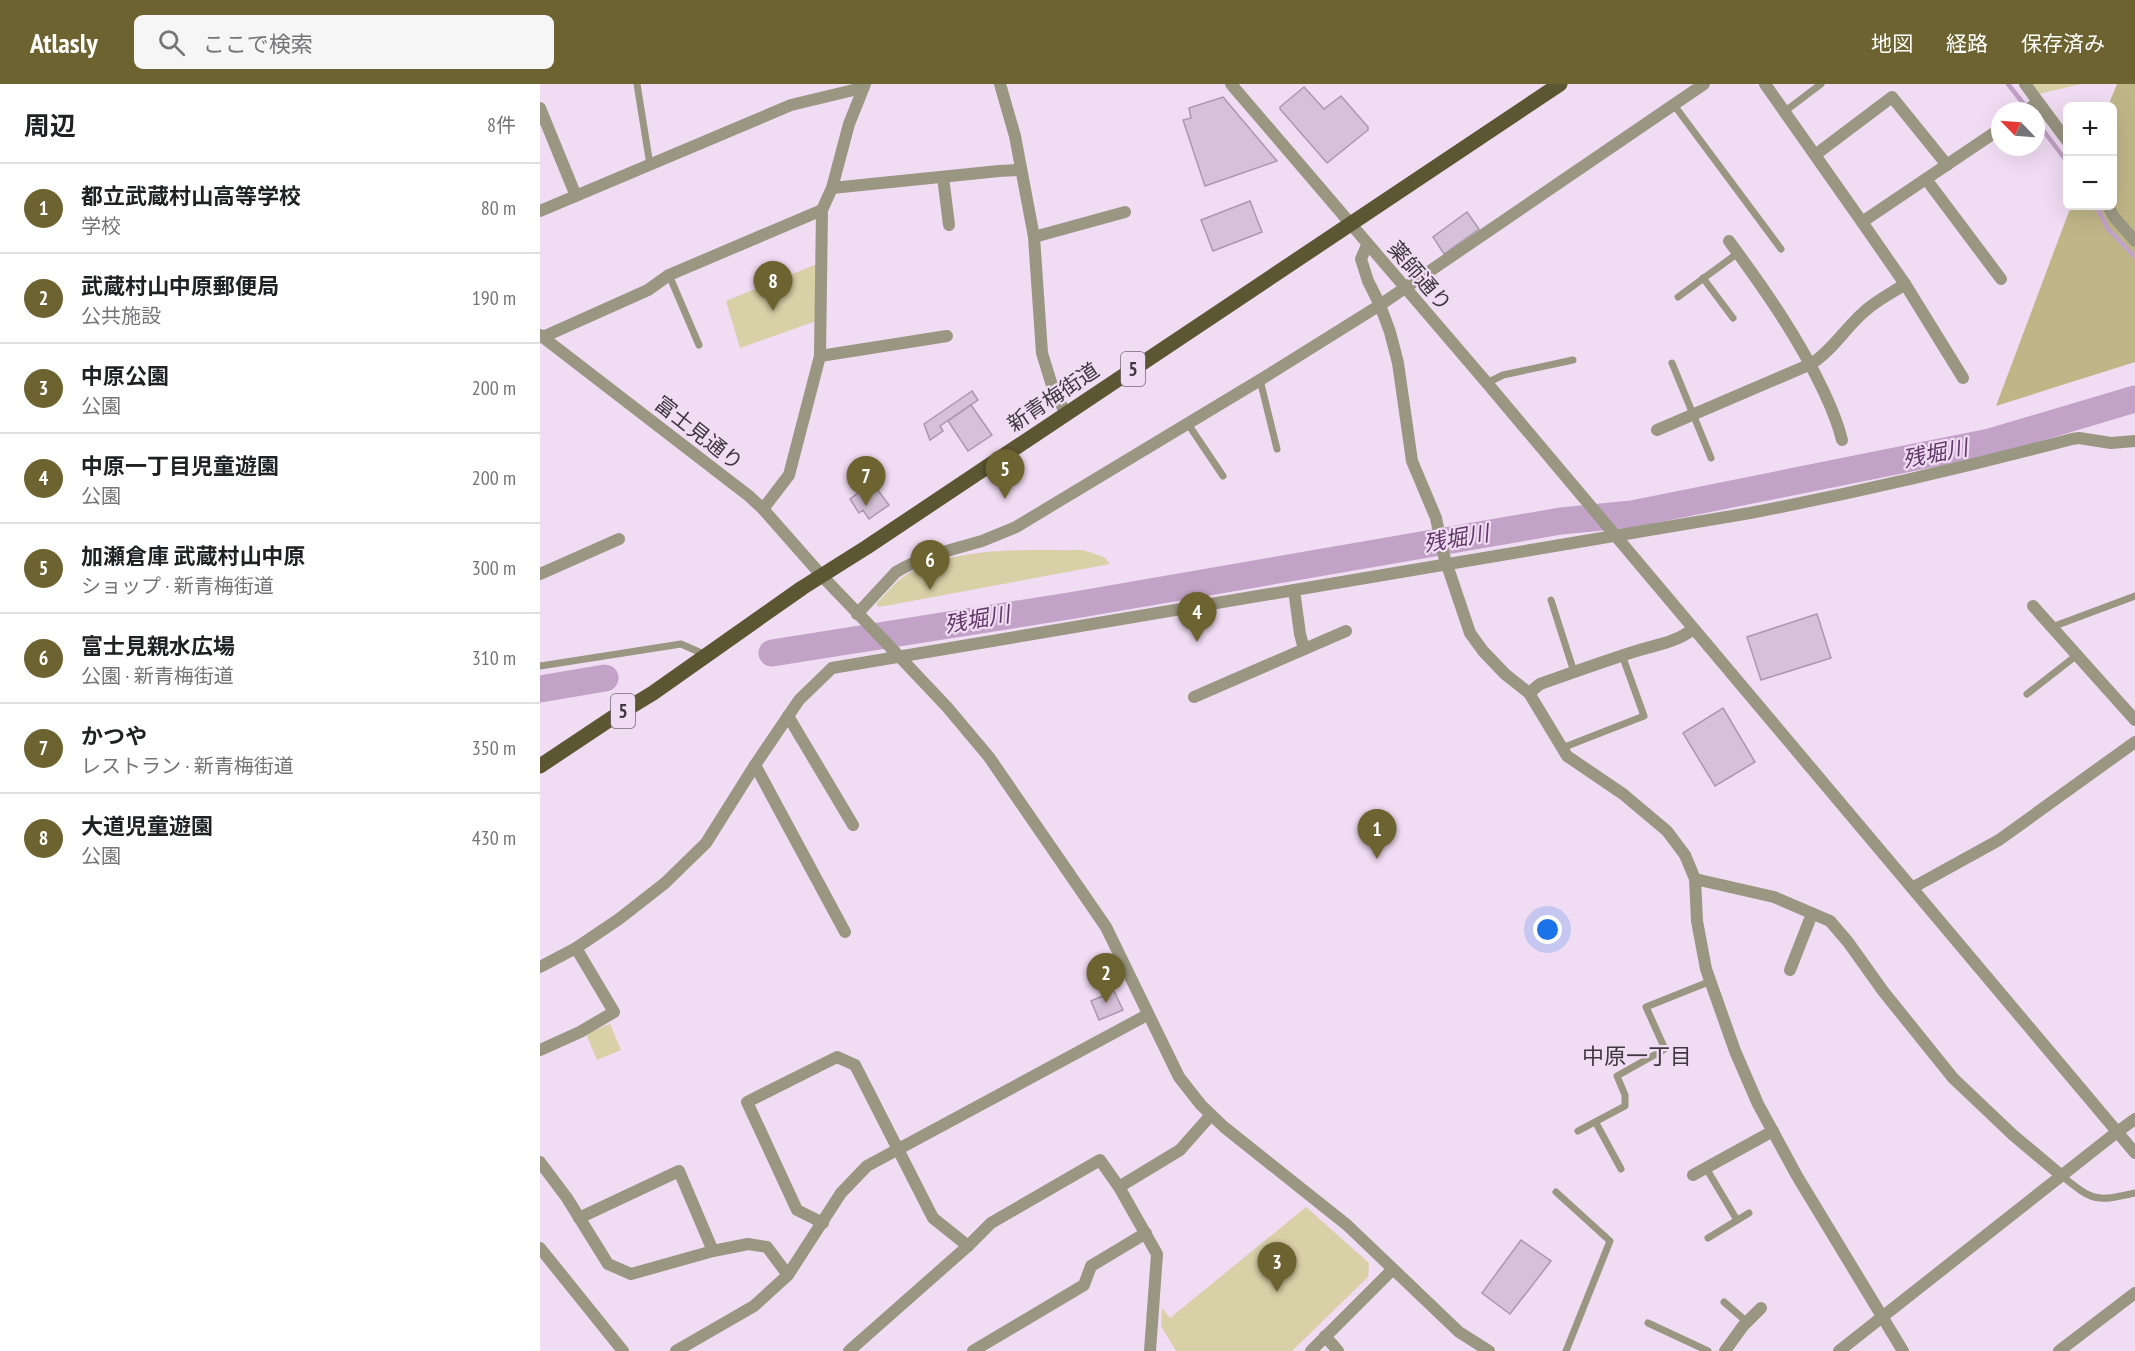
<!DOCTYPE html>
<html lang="ja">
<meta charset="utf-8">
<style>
body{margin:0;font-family:"PT Sans Narrow","Noto Sans JP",sans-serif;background:#f6f6f6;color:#202124}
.controls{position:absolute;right:18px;top:18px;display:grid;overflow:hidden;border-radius:9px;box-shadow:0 6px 24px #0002}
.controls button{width:54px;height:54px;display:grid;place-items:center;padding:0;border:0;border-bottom:2px solid #e0e0e0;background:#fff;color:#202124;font:30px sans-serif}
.compass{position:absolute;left:1451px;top:18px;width:54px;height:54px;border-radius:50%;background:#fff;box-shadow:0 6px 24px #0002;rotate:295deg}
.you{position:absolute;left:1008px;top:846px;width:21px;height:21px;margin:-15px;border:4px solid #fff;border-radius:50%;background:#1a73e8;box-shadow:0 0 0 9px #1a73e833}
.badge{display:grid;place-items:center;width:39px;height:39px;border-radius:50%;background:#6d6330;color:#fff;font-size:20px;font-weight:700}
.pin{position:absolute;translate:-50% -50px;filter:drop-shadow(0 2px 3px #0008)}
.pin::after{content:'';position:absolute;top:32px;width:21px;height:18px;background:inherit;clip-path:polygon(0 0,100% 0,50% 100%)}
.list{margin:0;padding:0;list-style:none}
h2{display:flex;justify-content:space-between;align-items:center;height:78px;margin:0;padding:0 24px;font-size:26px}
h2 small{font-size:20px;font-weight:400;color:#757577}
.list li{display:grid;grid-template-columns:39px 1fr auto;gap:18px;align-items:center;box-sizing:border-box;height:90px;padding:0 24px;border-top:2px solid #e0e0e0}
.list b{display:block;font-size:22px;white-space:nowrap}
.list p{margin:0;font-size:20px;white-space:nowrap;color:#757577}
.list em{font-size:20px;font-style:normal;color:#757577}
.icon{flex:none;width:33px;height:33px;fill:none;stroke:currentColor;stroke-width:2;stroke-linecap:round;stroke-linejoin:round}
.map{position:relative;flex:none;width:1595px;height:1267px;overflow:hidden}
header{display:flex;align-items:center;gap:36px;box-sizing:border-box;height:84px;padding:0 30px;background:#6d6330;color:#fff}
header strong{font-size:28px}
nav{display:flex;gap:33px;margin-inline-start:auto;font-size:21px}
.search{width:420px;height:54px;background:#f6f6f6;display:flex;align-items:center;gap:15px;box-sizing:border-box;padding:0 21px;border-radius:9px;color:#757577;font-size:22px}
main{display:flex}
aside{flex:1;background:#fff}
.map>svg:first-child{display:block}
.green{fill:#d8d0a7}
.forest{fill:#bfb688}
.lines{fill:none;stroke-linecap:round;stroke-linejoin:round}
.stream{stroke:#c2a2c7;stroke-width:4.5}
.river{stroke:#c2a2c7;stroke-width:27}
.building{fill:#d5c2d8;stroke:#ab98ae;stroke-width:1.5}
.service{stroke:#999682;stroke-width:7}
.minor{stroke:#999682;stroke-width:12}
.tertiary{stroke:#999682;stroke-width:12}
.primary{stroke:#5d5632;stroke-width:15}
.labels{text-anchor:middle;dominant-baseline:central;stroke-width:4.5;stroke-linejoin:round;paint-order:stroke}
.shield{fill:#f0dcf3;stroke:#746876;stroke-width:1.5}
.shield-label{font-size:20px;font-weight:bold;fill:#3f3740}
.street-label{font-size:21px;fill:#3f3740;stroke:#f0dcf3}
.water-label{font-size:22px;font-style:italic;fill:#613868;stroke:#f0dcf3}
.neighbourhood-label{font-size:22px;fill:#3f3740;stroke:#f0dcf3}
</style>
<header>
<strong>Atlasly</strong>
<div class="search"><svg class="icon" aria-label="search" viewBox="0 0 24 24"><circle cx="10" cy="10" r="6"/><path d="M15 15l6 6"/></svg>ここで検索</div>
<nav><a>地図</a><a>経路</a><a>保存済み</a></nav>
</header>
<main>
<aside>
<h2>周辺<small>8件</small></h2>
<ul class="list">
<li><span class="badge">1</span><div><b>都立武蔵村山高等学校</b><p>学校</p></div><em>80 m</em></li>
<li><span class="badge">2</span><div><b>武蔵村山中原郵便局</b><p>公共施設</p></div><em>190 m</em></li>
<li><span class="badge">3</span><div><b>中原公園</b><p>公園</p></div><em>200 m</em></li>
<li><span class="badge">4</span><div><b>中原一丁目児童遊園</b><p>公園</p></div><em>200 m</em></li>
<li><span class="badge">5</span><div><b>加瀬倉庫 武蔵村山中原</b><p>ショップ · 新青梅街道</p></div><em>300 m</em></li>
<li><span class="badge">6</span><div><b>富士見親水広場</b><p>公園 · 新青梅街道</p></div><em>310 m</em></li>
<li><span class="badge">7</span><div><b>かつや</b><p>レストラン · 新青梅街道</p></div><em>350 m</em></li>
<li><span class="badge">8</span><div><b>大道児童遊園</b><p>公園</p></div><em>430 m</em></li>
</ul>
</aside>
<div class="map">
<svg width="1595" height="1267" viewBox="0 0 1595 1267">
<rect width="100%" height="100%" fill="#f0dcf3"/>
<g class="green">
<path d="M 1492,0 L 1541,0 L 1499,10 Z"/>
<path d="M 277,180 L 276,237 L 200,264 L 186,217 Z"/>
<path d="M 543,466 L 564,473 L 570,480 L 339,523 L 336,520 C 345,511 355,498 366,491 C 420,461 483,467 543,466 Z"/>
<path d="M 70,940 L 81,966 L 57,976 L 46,950 Z"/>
<path d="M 766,1123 L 829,1179 L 828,1193 L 752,1267 L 636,1267 L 621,1242 L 622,1224 L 630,1234 Z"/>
</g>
<path class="forest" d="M 1577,0 L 1595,0 L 1595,278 L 1456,322 L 1531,122 L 1572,122 L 1572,22 L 1568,22 Z"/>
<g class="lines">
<g class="stream">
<path d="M 1468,0 L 1487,24"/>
<path d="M 1496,37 L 1528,79"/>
<path d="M 1556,122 L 1568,145 L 1595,173"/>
</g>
<g class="river">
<path d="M 232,569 L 535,521 L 1021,437 L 1092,430 L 1450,358 L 1595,315"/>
<path d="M 0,605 L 65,594"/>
</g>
</g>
<g class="building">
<path d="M 764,3 L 784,25 L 801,12 L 828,43 L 828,46 L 787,79 L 740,25 L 740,23 Z"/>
<path d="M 683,13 L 737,77 L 665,102 L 643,36 L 651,34 L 649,24 Z"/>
<path d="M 710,117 L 722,148 L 673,167 L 661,136 Z"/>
<path d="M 927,128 L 939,145 L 904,170 L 893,153 Z"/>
<path d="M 432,307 L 438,316 L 400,342 L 403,347 L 390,356 L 384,340 Z"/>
<path d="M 431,321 L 452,351 L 428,367 L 408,337 Z"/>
<path d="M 334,401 L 349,421 L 329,435 L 323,426 L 319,429 L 310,415 L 325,404 L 327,406 Z"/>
<path d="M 1277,530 L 1291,574 L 1221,596 L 1207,553 Z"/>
<path d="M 1183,624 L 1215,678 L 1175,702 L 1143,649 Z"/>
<path d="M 574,907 L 583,926 L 559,936 L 551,917 Z"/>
<path d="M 981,1156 L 1011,1177 L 970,1230 L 942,1209 Z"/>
</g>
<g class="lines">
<g class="service">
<path d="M 97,0 L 110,81"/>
<path d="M 1134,21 L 1241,165"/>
<path d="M 1244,28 L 1281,0"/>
<path d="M 129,191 L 159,261"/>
<path d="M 1163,194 L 1193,234"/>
<path d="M 1138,213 L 1198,169"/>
<path d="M 1132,279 L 1171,374"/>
<path d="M 720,296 L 737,365"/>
<path d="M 947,299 L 963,291 L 1033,276"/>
<path d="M 648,340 L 683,392"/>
<path d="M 1011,516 L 1034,588"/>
<path d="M 1512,543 L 1595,512"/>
<path d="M 0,582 L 141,560 L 166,571"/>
<path d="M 1487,610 L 1537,571"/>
<path d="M 1022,664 L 1104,632 L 1082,571"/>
<path d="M 1056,1039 L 1081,1085"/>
<path d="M 1038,1047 L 1085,1022 L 1085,1011 L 1077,992 L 1125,965 L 1106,923 L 1171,897"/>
<path d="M 1166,1084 L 1197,1136"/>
<path d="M 1522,1092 C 1553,1117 1555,1118 1595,1109"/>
<path d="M 1016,1108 L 1070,1157 L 1026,1267"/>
<path d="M 1168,1154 L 1209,1129"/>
<path d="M 1184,1218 L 1207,1238"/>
<path d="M 1108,1239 L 1168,1267"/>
</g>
<g class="minor">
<path d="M 460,0 L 475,52 L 494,153 L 502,269 L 514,308 L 526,329"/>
<path d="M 1225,0 L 1322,138 L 1460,45"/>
<path d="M 1485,0 L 1528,58"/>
<path d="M 0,24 L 36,112"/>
<path d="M 1486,27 L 1498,18"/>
<path d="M 1275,71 L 1352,13 L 1407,81"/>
<path d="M 403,93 L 409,141"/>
<path d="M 1386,95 L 1461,195"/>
<path d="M 292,104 L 459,87 L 480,86"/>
<path d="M 1568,122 L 1574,133 L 1595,157"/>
<path d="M 0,127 L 251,21 L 322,4"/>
<path d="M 1322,138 L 1365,200 L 1423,294"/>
<path d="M 494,153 L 585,128"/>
<path d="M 1189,157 C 1225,206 1258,253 1284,308 C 1291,323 1298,339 1302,356"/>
<path d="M 827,161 L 821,175 L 828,197 L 840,221 L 850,248 L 858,279 L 872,377 L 896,434 L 904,472 L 930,549 L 943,567 L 965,590 L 989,609 L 1027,672 L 1083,710 L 1127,747 L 1145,771 L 1155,795 L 1157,837 L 1166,885 L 1195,967 L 1218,1020 L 1257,1092 L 1363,1267"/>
<path d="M 3,253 L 108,206 L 129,191 L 282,126"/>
<path d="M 280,272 L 407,252"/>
<path d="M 1117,346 L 1271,280 C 1292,267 1306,243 1325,227 C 1337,216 1352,209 1365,200"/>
<path d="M 223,425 L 249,391 L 280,272 L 282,126 L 292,104 L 309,40 L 325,0"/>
<path d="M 0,490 L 79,455"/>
<path d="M 282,492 L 355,568"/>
<path d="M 754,506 L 760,550 L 764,565"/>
<path d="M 1493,522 L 1595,636"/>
<path d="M 317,530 L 356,488 L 365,483 L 385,473 L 442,457 L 476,443 L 720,296 L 840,221 L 1164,0"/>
<path d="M 989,609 L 1000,600 C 1031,589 1062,578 1093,568 C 1114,561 1136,559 1153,545"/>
<path d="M 654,613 L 806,547"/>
<path d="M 248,632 L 313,741"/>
<path d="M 215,681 L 305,848"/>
<path d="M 1155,795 L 1234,813 L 1290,837 L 1308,858 L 1343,907 L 1413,994 L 1473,1051 L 1522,1092"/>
<path d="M 1372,804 L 1459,756 L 1595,658"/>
<path d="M 0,883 L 36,864 L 79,835 L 125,799 L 166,759 L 215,681 L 259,616 L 292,584 L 1210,429 C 1319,408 1426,383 1532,355 L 1539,354 L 1571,359 L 1595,357"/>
<path d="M 1250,886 L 1272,830"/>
<path d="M 0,966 L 40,948 L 74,928 L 36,864"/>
<path d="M 1577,1048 L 1595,1035"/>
<path d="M 0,1078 L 27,1114 L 68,1180 L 91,1190 L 173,1167 L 208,1160 L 227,1163 L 248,1191"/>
<path d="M 1153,1091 L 1233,1047"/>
<path d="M 579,1103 L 640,1066 L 671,1031"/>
<path d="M 39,1134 L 139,1087 L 173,1167"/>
<path d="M 283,1139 L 257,1126 L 207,1018 L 297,973 L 315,981 L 393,1134 L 428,1162"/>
<path d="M 785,1252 L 798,1267"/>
<path d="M 309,1267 L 428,1162 L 451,1139 L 560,1076 L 579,1103 L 617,1170 L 610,1267"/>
<path d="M 433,1267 L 544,1201 L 551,1182 L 606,1149"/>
<path d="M 1185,1267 L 1203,1242 L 1221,1224"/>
<path d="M 1519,1267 L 1595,1209"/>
</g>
<g class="tertiary">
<path d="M 691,0 L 947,299 L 1595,1069"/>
<path d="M 0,251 L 209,412 L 223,425 L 282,492"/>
<path d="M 355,568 L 407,623 L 449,673 L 566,843 L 639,993 L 661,1021 L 684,1043 L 807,1141 L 919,1248 L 949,1267"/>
<path d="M 0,1164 L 83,1267"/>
<path d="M 136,1267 L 214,1222 L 248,1191 L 301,1109 L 327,1082 L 607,931"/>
<path d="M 771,1267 L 852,1186"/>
<path d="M 1299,1267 L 1577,1048"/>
</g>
<path class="primary" d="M 0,682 L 72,634 L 113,609 L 262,504 L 327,463 L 1020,0"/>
</g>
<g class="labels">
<g class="shield">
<rect x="581" y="268" width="24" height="34" rx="4.5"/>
<rect x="71" y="610" width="24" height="34" rx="4.5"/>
</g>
<g class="shield-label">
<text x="593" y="285">5</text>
<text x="83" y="627">5</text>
</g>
<g class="street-label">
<text transform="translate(880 192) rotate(49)">薬師通り</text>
<text transform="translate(513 313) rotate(-34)">新青梅街道</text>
<text transform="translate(159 349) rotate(38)">富士見通り</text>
</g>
<g class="water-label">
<text transform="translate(1395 369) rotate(-11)">残堀川</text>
<text transform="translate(916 454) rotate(-10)">残堀川</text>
<text transform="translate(437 535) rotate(-10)">残堀川</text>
</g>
<g class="neighbourhood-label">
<text x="1097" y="972">中原一丁目</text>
</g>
</g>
</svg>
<div class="controls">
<button>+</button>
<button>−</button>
</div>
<svg class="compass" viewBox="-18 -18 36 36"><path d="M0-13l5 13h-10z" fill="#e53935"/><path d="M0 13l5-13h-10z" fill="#757577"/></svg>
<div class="you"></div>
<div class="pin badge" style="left:837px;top:775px">1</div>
<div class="pin badge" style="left:566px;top:919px">2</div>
<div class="pin badge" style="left:737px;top:1208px">3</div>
<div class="pin badge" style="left:657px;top:558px">4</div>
<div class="pin badge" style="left:465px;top:415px">5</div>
<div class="pin badge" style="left:390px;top:506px">6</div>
<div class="pin badge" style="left:326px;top:422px">7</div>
<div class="pin badge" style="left:233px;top:227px">8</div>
</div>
</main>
